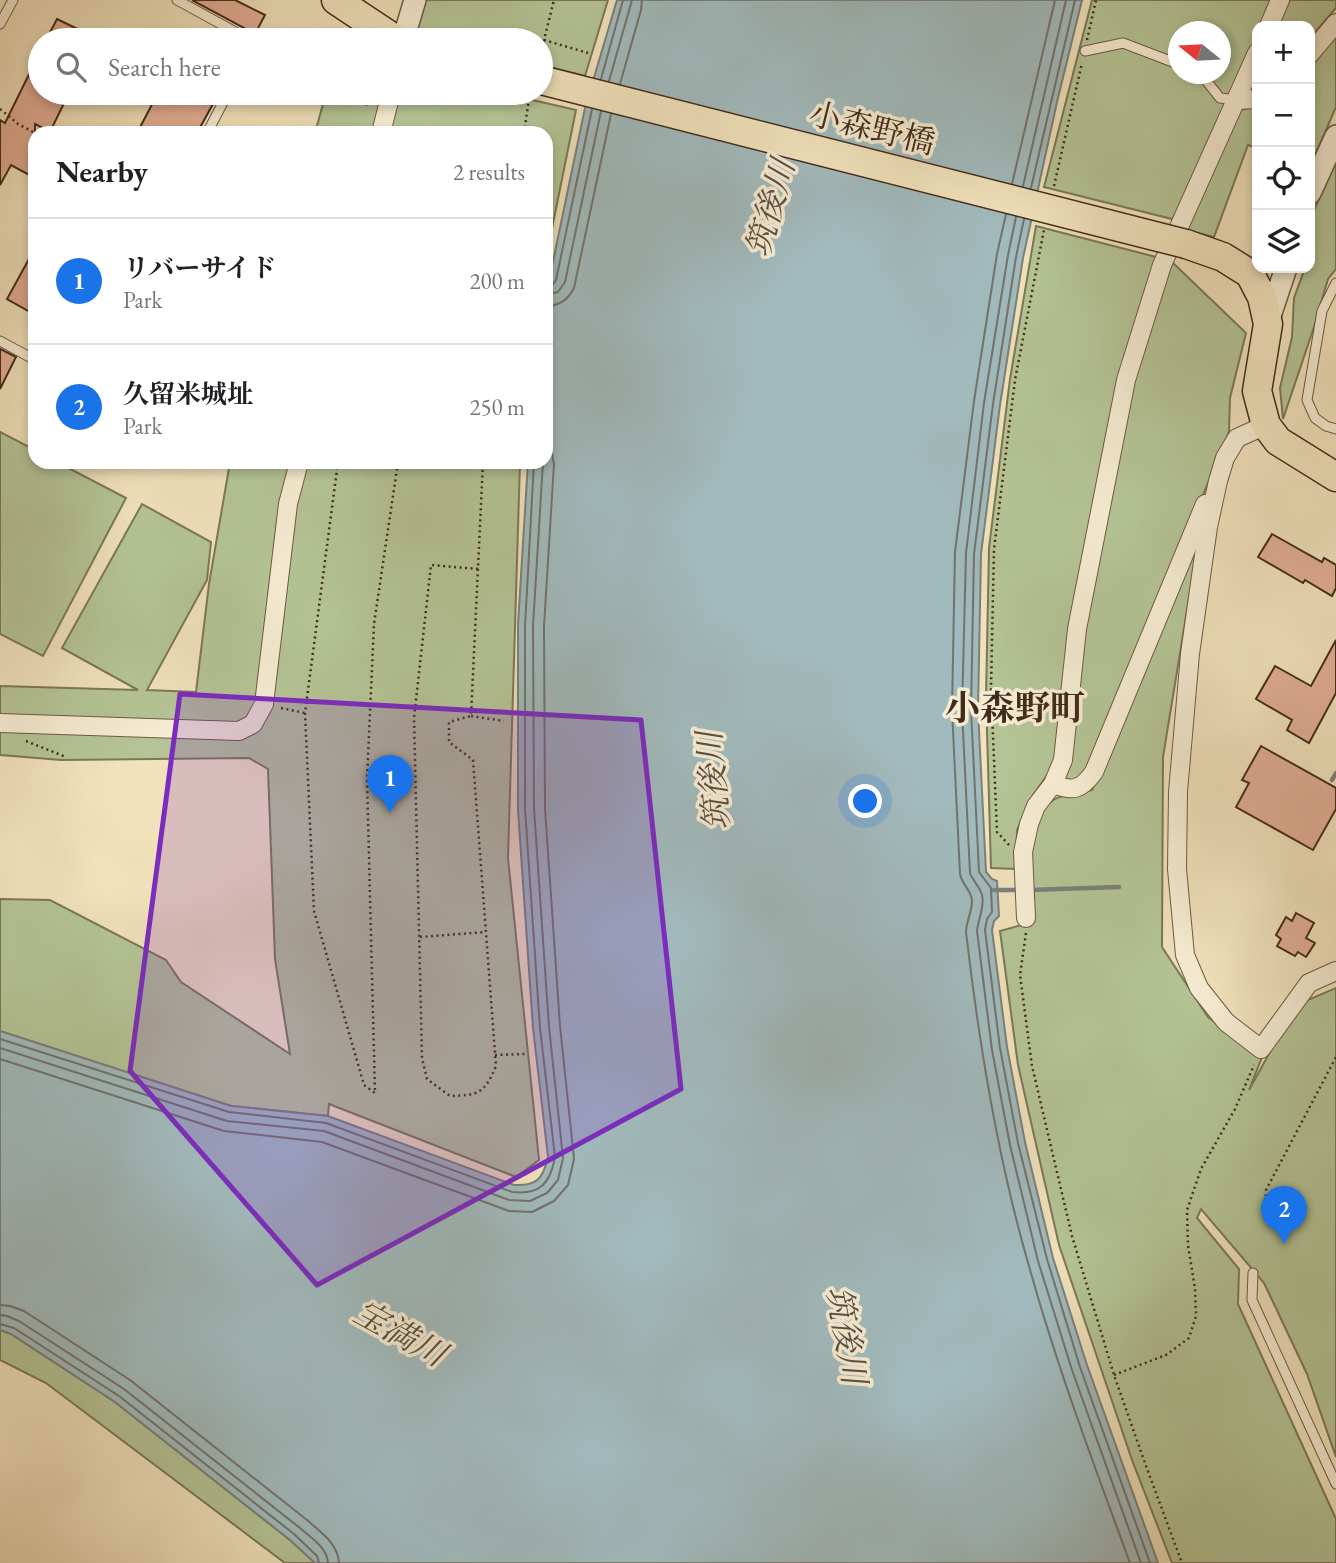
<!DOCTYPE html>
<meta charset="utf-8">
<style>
body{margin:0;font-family:"EB Garamond","Noto Serif JP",serif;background:#f2f2f2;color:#202124}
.controls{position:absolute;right:21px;top:21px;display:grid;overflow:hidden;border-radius:14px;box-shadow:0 4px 10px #0003}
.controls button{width:63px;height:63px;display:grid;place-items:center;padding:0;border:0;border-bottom:2px solid #e0e0e0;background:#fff;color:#202124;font:35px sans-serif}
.compass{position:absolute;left:1168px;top:21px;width:63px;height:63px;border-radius:50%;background:#fff;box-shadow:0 4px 10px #0003;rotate:288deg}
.you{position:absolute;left:866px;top:802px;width:24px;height:24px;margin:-18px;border:5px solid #fff;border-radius:50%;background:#1a73e8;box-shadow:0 0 0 10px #1a73e833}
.badge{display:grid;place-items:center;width:46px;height:46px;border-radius:50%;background:#1a73e8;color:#fff;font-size:23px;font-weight:700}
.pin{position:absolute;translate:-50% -58px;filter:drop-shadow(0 2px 4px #0008)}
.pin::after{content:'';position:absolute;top:37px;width:24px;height:21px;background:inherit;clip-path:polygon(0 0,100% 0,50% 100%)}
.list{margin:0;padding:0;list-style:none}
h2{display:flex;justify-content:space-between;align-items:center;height:91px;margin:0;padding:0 28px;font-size:30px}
h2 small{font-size:23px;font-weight:400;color:#757577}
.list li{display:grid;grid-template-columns:46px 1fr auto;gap:21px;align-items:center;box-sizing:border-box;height:126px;padding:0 28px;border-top:2px solid #e0e0e0}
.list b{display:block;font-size:26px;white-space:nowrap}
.list p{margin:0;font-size:23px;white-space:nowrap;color:#757577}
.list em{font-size:23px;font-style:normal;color:#757577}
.icon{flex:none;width:38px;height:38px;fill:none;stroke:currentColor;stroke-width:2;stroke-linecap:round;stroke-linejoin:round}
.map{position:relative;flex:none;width:1336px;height:1563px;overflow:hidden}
.search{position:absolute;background:#fff;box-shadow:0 4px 10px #0003;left:28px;top:28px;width:525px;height:77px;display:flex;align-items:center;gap:18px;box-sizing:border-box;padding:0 24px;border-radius:38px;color:#757577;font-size:26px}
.panel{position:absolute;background:#fff;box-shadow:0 4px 10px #0003;left:28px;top:126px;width:525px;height:343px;border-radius:21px}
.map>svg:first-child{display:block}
.green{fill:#b4c496;stroke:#7b7858;stroke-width:2;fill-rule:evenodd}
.water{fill:#a1babd;stroke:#7b817b;stroke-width:2}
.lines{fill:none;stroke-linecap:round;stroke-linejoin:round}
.shore{stroke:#72736b;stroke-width:2}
.stream{stroke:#7b817b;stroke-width:4.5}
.building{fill:#e2ae95;stroke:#422c19;stroke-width:2}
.service-casing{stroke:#6e5a42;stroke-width:11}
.minor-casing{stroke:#6e5a42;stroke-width:20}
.tertiary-casing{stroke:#6e5a42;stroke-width:24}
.primary-casing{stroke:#422c19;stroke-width:31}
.path{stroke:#422c19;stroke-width:2.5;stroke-dasharray:2 3.5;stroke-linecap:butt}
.service{stroke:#f6ecd3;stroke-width:9}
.minor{stroke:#f6ecd3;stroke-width:18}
.tertiary{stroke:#f6ecd3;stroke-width:21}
.primary{stroke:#f1e2bc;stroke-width:28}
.primary-bridge-casing{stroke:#422c19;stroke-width:31;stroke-linecap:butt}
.primary-bridge{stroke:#f1e2bc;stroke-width:28}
.marked{fill:#7b2cbf;fill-opacity:0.2;stroke:#7b2cbf;stroke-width:5;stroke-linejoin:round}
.labels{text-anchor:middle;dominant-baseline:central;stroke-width:7;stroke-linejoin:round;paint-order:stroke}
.street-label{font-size:32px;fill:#422c19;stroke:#f6ecd3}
.water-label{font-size:33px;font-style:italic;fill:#5a5042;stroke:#f6ecd3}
.quarter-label{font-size:35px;font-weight:bold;fill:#422c19;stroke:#f6ecd3}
</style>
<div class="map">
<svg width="1336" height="1563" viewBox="0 0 1336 1563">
<rect width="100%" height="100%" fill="#f1e2bc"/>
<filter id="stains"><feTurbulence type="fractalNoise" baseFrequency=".00286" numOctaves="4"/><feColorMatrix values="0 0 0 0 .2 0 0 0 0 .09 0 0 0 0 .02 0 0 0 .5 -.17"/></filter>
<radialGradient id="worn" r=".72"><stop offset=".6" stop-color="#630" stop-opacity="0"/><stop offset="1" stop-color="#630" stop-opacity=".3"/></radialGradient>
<g class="green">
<path d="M 424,0 L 608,0 L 585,76 L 541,65 L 541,40 L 444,40 L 414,33 Z"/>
<path d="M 1092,0 L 1275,0 L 1263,26 L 1257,26 L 1257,39 L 1176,220 L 1044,187 ZM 1178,32 L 1220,32 L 1220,74 L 1178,74 Z"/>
<path d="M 1286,0 L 1336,0 L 1336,8 L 1310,38 L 1310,26 L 1275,26 Z"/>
<path d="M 1336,34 L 1336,107 L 1310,167 L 1310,63 Z"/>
<path d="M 326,93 L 502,93 L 576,110 L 546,258 L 546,133 L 315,133 Z"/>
<path d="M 1257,106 L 1257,148 L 1248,145 L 1214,237 L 1186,230 L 1237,111 Z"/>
<path d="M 1336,157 L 1336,269 L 1328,279 L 1314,327 L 1283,419 L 1280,388 L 1292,337 L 1294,298 L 1305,268 L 1310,268 L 1310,220 Z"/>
<path d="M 1036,226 L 1160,258 L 1055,764 L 1033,795 L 1017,830 L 1016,869 L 991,868 L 986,696 L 989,548 L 1010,379 Z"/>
<path d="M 1171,261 L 1246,333 L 1230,398 L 1229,432 L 1091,766 L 1075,780 L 1060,780 L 1083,628 L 1132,378 Z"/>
<path d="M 0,432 L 35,450 L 35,462 L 57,462 L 126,498 L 43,656 L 0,634 Z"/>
<path d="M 230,462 L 520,462 L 508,858 L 539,1160 L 516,1177 L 329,1104 L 328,1116 L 231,1106 L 0,1031 L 0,899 L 50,900 L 166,960 L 181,982 L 290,1054 L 275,959 L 268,769 L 249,758 L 61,760 L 0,755 L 0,686 L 138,690 L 62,648 L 142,504 L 211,542 L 207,580 L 147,690 L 196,692 L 209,584 Z"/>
<path d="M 1198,543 L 1163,757 L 1162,947 L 1208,1017 L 1262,1057 L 1249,1090 L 1281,1032 L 1303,1002 L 1336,988 L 1336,1457 L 1307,1374 L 1264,1283 L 1201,1209 L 1197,1218 L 1239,1269 L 1238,1304 L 1336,1519 L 1336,1563 L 1172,1563 L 1132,1460 L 1059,1245 L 1018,1065 L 1000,931 L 1032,922 C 1031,887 1020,821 1055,799 C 1064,794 1081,793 1092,790 Z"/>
<path d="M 0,1330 L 11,1334 L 115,1402 L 290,1540 L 315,1563 L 285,1563 L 46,1383 L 0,1360 Z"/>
</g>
<path class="water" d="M 617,0 L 1082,0 L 1057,102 L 1023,258 L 1000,405 L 981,554 L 978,710 L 986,872 L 992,879 L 997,881 L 999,916 L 994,921 L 992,930 L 1007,1047 L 1025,1142 L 1053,1258 L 1087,1365 L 1158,1563 L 315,1563 L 290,1540 L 115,1402 L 11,1334 L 0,1330 L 0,1031 L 231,1106 L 328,1116 L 514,1185 C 537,1186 543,1179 548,1157 L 533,1028 L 518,810 L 518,625 L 528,462 L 546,462 L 546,295 L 585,108 Z"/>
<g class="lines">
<g class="shore">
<path d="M 601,79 L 623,0"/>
<path d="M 609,81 L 632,0"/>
<path d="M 620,84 L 641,10 L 642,0"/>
<path d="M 1012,184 L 1055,0"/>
<path d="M 1023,186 L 1066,0"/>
<path d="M 1031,188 L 1075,0"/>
<path d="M 1006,214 L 997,254 L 974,401 L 955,552 L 952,710 L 960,874 C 962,884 968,887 971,896 C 975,905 966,921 966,932 C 979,1044 997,1157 1029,1266 C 1057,1367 1094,1465 1130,1563"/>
<path d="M 1016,217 L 1008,255 L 984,403 L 966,553 L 962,710 L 970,873 C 973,881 980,887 982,895 C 985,907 978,919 977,931 L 992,1050 L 1010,1145 L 1038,1261 L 1072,1370 L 1141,1563"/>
<path d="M 1024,219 L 1016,257 L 993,404 L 974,554 L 971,710 L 979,872 L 991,888 L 992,912 L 987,919 L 985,930 L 1000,1048 L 1018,1143 L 1047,1259 L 1080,1367 L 1150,1563"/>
<path d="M 546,287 L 552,286 L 556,280 L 592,109"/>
<path d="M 546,295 L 558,292 L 565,282 L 601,111"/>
<path d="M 546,306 C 559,306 568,300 574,288 L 611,114"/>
<path d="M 0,1039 L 229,1112 L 326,1123 L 512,1192 C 540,1195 550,1184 555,1157 L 540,1028 L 525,809 L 525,626 L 534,462"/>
<path d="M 0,1048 L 227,1121 L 324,1131 L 509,1200 L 530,1201 L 547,1193 L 558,1180 L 563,1158 L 549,1027 L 534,809 L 533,626 L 543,462"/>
<path d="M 0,1059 L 224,1131 L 322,1142 L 509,1211 L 532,1212 L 554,1201 L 568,1185 L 574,1159 L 560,1026 L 545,809 L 544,626 L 554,464 L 552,454 L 546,444"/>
<path d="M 0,1305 L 10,1306 L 24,1311 L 130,1380 L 307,1520 C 320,1532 338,1543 339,1563"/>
<path d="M 0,1315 L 7,1316 L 19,1321 L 124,1389 L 300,1528 C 311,1538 327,1547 328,1563"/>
<path d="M 0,1324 L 14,1328 L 119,1396 L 294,1534 L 317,1556 L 319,1563"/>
</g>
<g class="stream">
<path d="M 1332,780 L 1336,773"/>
<path d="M 994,890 L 1021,890"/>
<path d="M 1029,890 L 1119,887"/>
</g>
</g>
<g class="building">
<path d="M 192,0 L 235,0 L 265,15 L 255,34 Z"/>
<path d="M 57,19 L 100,40 L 46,40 Z"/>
<path d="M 40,52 L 40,93 L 69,93 L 50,132 L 35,124 L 35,178 L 11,165 L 0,185 L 0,120 L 5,123 Z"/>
<path d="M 158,93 L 219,93 L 197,133 L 137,133 Z"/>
<path d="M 35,248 L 35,303 L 30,312 L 7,299 Z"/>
<path d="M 0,349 L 16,357 L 0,389 Z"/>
<path d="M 1272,534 L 1322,562 L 1324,558 L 1336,565 L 1336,588 L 1332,596 L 1305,580 L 1303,583 L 1258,557 Z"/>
<path d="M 1336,640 L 1336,693 L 1309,743 L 1287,730 L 1292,720 L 1256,699 L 1275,666 L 1311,686 Z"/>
<path d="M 1261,746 L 1336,788 L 1336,809 L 1313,850 L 1236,807 L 1249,783 L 1242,780 Z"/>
<path d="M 1296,913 L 1314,923 L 1306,938 L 1315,943 L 1306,957 L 1298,952 L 1295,956 L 1277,946 L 1281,939 L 1276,935 L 1286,917 L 1292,921 Z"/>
</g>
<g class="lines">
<g class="service-casing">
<g id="service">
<path d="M 177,0 L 250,40"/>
<path d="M 0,24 L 13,0"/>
<path d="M 1085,51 L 1123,43 L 1178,64"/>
<path d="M 1201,74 L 1220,98 L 1237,100"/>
<path d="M 207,133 L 228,93"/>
<path d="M 1336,283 L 1322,311 L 1307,400 L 1315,418 L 1326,426 L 1336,429"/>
<path d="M 0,341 L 35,360"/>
<path d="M 1253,1273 L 1252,1300 L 1336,1484"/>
</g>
</g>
<g class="minor-casing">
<g id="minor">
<path d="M 1269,26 L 1280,0"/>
<path d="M 1310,54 L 1336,23"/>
<path d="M 1237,100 L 1257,99"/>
<path d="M 381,133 L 391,93"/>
<path d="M 1266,425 L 1237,438 L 1225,458 L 1218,481 L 1208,527 L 1190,654 L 1178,792 L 1177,869 L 1185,955 L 1199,988 L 1226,1022 L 1261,1049 L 1309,983 L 1336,971"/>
<path d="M 0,723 L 239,731 L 253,724 L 264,704 L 288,504 L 299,462"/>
<path d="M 1053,784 C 1073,792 1081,790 1094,772 L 1205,504"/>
<path d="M 1026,918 L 1023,852 L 1029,824 L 1036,806 L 1053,784 L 1063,760 L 1077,629 L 1126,380 L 1162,265 L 1257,53"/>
</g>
</g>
<g class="tertiary-casing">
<g id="tertiary">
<path d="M 403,40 L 415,0"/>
<path d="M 1310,193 L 1336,136"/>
<path d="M 1268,322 L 1286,268"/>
</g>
</g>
<g class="primary-casing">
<g id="primary">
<path d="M 336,0 L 396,40"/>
<path d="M 1186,244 L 1223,257 L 1250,274 L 1262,297 L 1268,324 L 1257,391 L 1266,425 L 1278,441 L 1336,477"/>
</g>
</g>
<g class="path">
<path d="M 544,40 L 588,53"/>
<path d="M 1087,40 L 1096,0"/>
<path d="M 541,52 L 554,0"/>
<path d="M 323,94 L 370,105"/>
<path d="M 0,109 L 18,124 L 35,133"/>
<path d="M 524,133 L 529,99"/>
<path d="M 1054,186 L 1082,63"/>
<path d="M 546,226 L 547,226"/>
<path d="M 338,462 L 305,713 L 314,911 L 364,1085 L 375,1093 L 367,779 L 374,624 L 398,462"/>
<path d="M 478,569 L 431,565 L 414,718 L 422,1058 L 427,1079 L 450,1096 C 479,1095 484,1094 496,1066 L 473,760 L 449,742 L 449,722 L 471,716 L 483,462"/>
<path d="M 281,708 L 305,713"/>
<path d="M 471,716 L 504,721"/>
<path d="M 26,741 L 66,757"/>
<path d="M 1009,845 L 997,832 L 991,688 L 994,549 L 1015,380 L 1044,230"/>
<path d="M 1026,933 L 1020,975 L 1032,1066 L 1072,1236 L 1114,1375 L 1146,1466 L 1182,1563"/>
<path d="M 420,937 L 486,932"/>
<path d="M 495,1055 L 525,1054"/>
<path d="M 1286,1226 C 1269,1216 1265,1211 1266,1190 L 1336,1057"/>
<path d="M 1114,1375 L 1166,1355 L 1189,1338 L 1196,1316 L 1195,1289 L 1188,1245 L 1187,1210 L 1201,1169 L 1235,1109 L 1254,1065"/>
</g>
<use href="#service" class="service"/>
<use href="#minor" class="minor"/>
<use href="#tertiary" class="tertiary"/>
<use href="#primary" class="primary"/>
<g class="primary-bridge-casing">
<path id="primary-bridge" d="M 541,80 L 1186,244"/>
</g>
<use href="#primary-bridge" class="primary-bridge"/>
</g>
<path class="marked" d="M 180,694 L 641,720 L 681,1089 L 317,1285 L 130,1071 Z"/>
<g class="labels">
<g class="street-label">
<text transform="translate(872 128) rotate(14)">小森野橋</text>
</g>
<g class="water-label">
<text transform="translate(770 208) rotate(-74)">筑後川</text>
<text transform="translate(713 781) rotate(-95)">筑後川</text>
<text transform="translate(400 1333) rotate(29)">宝満川</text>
<text transform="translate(847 1335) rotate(80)">筑後川</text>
</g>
<g class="quarter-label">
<text x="1015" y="707">小森野町</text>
</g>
</g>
<rect width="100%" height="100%" filter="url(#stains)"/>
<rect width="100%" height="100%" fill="url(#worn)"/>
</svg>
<div class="controls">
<button>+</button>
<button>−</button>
<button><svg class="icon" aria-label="locate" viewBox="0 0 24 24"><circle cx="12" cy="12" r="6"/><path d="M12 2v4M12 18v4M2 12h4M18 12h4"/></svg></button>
<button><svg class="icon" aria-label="layers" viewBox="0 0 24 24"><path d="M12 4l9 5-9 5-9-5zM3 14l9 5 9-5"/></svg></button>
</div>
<svg class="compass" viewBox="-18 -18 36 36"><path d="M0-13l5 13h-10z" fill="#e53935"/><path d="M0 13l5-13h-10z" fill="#757577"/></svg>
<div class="you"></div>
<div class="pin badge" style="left:390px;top:813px">1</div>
<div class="pin badge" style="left:1284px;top:1244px">2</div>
<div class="search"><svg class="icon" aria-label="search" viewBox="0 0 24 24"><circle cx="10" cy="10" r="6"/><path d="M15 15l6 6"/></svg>Search here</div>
<section class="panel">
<h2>Nearby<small>2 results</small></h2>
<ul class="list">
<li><span class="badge">1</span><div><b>リバーサイド</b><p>Park</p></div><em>200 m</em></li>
<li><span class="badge">2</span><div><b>久留米城址</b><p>Park</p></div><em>250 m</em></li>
</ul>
</section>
</div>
